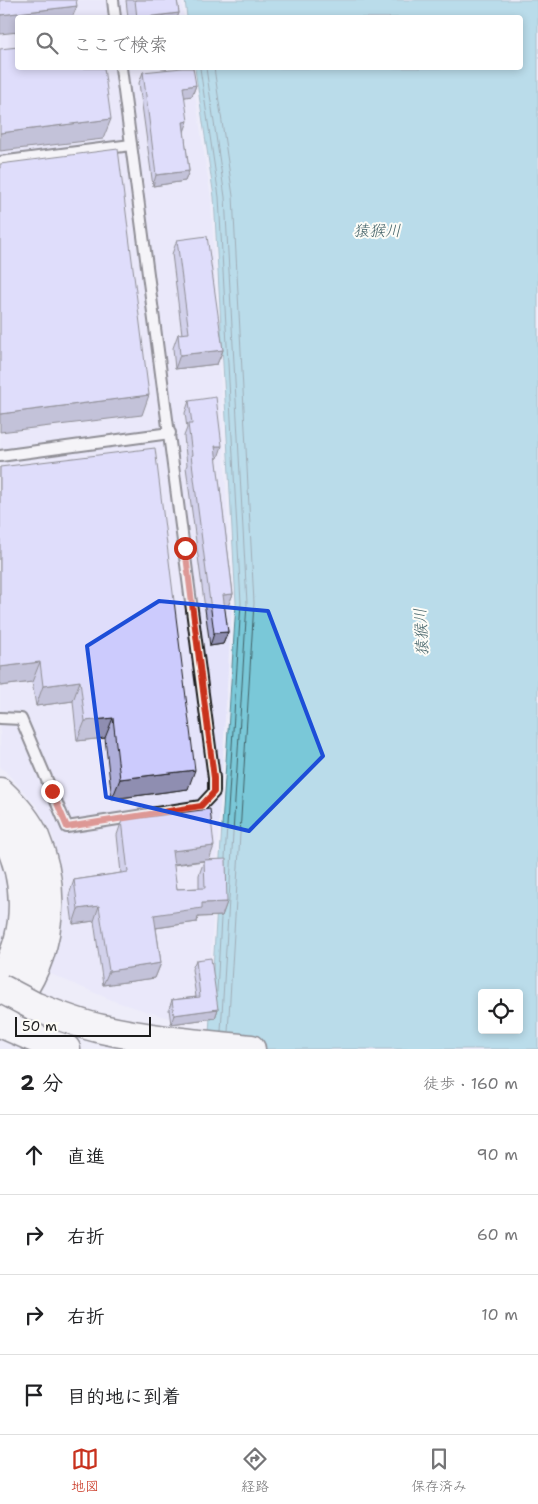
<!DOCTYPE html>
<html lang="ja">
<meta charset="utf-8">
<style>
body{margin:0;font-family:"Shantell Sans","Klee One",sans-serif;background:#f2f2f2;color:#202124}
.controls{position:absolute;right:15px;bottom:15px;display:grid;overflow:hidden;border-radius:5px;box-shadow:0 2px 8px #0003}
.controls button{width:45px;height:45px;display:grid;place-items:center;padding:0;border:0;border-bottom:1px solid #e0e0e0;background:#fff;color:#202124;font:25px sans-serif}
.scale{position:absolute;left:15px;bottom:12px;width:136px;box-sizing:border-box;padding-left:5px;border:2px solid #1c1c1c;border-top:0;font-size:14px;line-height:18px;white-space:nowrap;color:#1c1c1c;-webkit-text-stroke:4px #fdfcf7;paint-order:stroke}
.stop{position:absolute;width:15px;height:15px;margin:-11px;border:4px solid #c8321e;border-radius:50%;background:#fff}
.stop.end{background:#c8321e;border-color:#fff;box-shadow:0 1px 5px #0008}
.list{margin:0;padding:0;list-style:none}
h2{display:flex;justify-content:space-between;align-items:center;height:65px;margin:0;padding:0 20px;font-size:21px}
h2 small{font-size:16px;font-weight:400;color:#757577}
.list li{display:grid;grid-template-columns:32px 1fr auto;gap:15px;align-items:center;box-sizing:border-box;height:80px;padding:0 20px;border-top:1px solid #e0e0e0}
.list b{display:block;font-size:19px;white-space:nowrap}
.list em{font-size:16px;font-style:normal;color:#757577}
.icon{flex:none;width:28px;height:28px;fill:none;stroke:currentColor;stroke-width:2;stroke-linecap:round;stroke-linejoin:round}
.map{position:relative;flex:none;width:538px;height:1049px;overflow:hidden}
.search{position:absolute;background:#fff;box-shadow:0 2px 8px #0003;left:15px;right:15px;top:15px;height:55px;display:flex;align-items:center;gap:12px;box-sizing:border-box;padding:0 18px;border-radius:5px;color:#757577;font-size:19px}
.sheet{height:385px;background:#fff}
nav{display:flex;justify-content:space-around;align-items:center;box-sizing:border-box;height:70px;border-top:1px solid #e0e0e0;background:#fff;font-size:14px;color:#757577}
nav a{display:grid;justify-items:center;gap:2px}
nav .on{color:#c8321e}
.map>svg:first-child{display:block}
.built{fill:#e4e3fa}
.water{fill:#7ac8d8;stroke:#54838d;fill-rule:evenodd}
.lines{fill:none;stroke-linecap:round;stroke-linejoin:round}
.shore{stroke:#426167;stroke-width:1}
.lane-casing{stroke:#1c1c1c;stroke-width:14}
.primary-casing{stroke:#1c1c1c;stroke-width:31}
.highway-casing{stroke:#1c1c1c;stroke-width:31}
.lane{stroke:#fdfcf7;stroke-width:10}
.primary{stroke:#fdfcf7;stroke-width:28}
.highway{stroke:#fdfcf7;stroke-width:28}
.highway-bridge-casing{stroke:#1c1c1c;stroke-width:31;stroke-linecap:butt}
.highway-bridge{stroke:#fdfcf7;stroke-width:28}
.wall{fill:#afafda;stroke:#1c1c1c;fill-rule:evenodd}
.shaded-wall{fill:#8f8eb1;stroke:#1c1c1c}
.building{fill:#cccbfd;stroke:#1c1c1c}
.route{stroke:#c8321e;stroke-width:6}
.marked{fill:none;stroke:#1d4ed8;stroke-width:4;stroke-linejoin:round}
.labels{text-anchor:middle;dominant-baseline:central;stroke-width:4;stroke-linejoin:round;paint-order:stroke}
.water-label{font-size:16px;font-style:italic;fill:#426167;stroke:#fdfcf7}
</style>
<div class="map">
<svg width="538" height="1049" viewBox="0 0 538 1049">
<rect width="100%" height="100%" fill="#eeedf9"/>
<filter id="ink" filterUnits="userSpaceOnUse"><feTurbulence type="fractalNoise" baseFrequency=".02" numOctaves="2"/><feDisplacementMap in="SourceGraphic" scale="10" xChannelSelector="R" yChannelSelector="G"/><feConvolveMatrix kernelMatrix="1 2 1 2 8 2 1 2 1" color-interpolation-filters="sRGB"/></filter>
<g filter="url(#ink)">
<path class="built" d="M 0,0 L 181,0 L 184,17 L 18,18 L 18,68 L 191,68 L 211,198 L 232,603 L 207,1019 L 172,1019 L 116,1002 L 48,973 L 57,949 L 63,917 L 63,880 L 53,837 L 37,806 L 5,771 L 0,768 Z"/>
<path class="water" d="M 185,0 L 538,0 L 538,1049 L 208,1049 L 236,603 L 214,197 L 195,68 L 520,68 L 520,18 L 187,17 ZM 482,993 L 519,993 L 519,1030 L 482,1030 Z"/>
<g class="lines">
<g class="shore">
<path d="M 200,68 L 219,197 L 241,603 L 225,858"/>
<path d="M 206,68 L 225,197 L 247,603 L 221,1031"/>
<path d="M 214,68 L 233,196 L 254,603 L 228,1032"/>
<path d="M 217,992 L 221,918"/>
</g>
<g class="lane-casing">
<g id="lane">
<path d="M 113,0 L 115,18"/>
<path d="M 0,162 L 131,145"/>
<path d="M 0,456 L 170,433"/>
<path d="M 0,718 L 21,719 L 67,827 L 201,806 L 214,792 L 214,778 L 121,68"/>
</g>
</g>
<g class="primary-casing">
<g id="primary">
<path d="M 0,792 C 14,805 27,819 35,837 C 61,898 48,971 0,1018"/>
<path d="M 0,827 C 29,872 32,934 0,979"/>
</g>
</g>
<g class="highway-casing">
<g id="highway">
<path d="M 34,1006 C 56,1015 79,1024 102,1029 C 151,1040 201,1044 251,1049"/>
<path d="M 0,1023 L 39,1040 L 66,1049"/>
</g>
</g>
<use href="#lane" class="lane"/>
<use href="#primary" class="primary"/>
<use href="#highway" class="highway"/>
<g class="highway-bridge-casing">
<path id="highway-bridge" d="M 0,988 L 34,1006"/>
</g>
<use href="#highway-bridge" class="highway-bridge"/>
</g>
<g class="wall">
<path d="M 126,0 L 177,0 L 179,13 L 177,18 L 128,18 Z"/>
<path d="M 143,72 L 196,85 L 192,96 L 184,97 L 184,131 L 189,171 L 185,181 L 153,186 L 139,83 Z"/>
<path d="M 177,240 L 223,350 L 217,364 L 175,369 L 173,348 L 178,334 L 182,334 L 172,254 Z"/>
<path d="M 189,401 L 218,458 L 216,458 L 233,594 L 228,606 L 224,607 L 228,632 L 223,644 L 210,646 L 186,467 L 187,465 L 184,436 L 187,428 L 185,413 Z"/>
<path d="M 0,467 L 188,789 L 112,799 L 105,738 L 77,741 L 73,701 L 36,706 L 32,682 L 0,686 Z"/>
<path d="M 122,820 L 209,860 L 227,902 L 222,916 L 198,917 L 197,922 L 156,928 L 161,963 L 155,978 L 103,985 L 94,921 L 73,924 L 69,895 L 74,880 L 121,873 L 117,835 ZM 204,861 L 199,875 L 199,888 L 177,889 L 173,865 Z"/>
<path d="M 196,960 L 218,1009 L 215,1018 L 171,1024 L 169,1009 L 172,1000 L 196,997 L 192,969 Z"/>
</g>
<g class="shaded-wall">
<path d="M 77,6 L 72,18 L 18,18 L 18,32 L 0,34 L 0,15 Z"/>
<path d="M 179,13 L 177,18 L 138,18 Z"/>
<path d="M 196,85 L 192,96 L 179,98 L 183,87 Z"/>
<path d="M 111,119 L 103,139 L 0,151 L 0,133 Z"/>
<path d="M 188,121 L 184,132 L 183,122 Z"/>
<path d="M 189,171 L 185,181 L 153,186 L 156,175 Z"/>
<path d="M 223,350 L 217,364 L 175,369 L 180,355 Z"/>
<path d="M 149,395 L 142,415 L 0,432 L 0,414 Z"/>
<path d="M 215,446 L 222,446 L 218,458 L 210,459 Z"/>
<path d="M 233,594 L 228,606 L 218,608 L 223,595 Z"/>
<path d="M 228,632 L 223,644 L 210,646 L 214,633 Z"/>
<path d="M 40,662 L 32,682 L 0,686 L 0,667 Z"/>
<path d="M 80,681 L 73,701 L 36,706 L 43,686 Z"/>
<path d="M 113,718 L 105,738 L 77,741 L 85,721 Z"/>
<path d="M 195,770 L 188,789 L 112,799 L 120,779 Z"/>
<path d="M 214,846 L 209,860 L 166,865 L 172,851 Z"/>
<path d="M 227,902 L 222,916 L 198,917 L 197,922 L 148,929 L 154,915 L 202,903 Z"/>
<path d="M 99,906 L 94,921 L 73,924 L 78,909 Z"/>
<path d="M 161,963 L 155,978 L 103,985 L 109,971 Z"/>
<path d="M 218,1009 L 215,1018 L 171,1024 L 174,1015 Z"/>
</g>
<g class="building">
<path d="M 0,0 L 76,0 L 77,6 L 0,15 Z"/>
<path d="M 135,0 L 177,0 L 179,13 L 137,18 Z"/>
<path d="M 18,47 L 18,68 L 104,68 L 111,119 L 0,133 L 0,49 Z"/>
<path d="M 182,68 L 193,68 L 196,85 L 183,87 L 188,121 L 183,122 L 189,171 L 156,175 L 143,72 Z"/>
<path d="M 118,149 L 149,395 L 0,414 L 0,164 Z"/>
<path d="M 207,236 L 223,350 L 180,355 L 178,334 L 189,333 L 177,240 Z"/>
<path d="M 216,397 L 222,446 L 215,446 L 233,594 L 223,595 L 228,632 L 214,633 L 191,455 L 192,455 L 188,424 L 192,424 L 189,401 Z"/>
<path d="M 155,448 L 195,770 L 120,779 L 113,718 L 85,721 L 80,681 L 43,686 L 40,662 L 0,667 L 0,467 Z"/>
<path d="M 210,809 L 214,846 L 172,851 L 177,889 L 205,888 L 204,860 L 226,859 L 227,902 L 202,903 L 202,908 L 154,915 L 161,963 L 109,971 L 99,906 L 78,909 L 74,880 L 128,872 L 122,820 Z"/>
<path d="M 211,958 L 218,1009 L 174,1015 L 172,1000 L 200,997 L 196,960 Z"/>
</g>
</g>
<g class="lines" filter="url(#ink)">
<path class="route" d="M 52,791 L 67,827 L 201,806 L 214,792 L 214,778 L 185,548"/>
</g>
<path d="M0 0H538V1049H0ZM 159,601 L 268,611 L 323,756 L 249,831 L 106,797 L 87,646 Z" fill="#eeedf9" fill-opacity=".55" fill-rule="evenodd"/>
<path class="marked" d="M 159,601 L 268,611 L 323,756 L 249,831 L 106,797 L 87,646 Z"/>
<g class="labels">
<g class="water-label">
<text x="377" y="230">猿猴川</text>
<text transform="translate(421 632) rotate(-93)">猿猴川</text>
</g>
</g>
</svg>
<div class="controls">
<button><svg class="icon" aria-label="locate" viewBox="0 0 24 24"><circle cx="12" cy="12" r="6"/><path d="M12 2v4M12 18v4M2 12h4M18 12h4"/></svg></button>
</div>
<div class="scale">50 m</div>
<div class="stop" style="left:185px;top:548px"></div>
<div class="stop end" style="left:52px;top:791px"></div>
<div class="search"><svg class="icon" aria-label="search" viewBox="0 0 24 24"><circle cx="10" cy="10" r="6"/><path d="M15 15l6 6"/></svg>ここで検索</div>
</div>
<section class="sheet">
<h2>2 分<small>徒歩 · 160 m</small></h2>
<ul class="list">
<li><svg class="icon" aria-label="ahead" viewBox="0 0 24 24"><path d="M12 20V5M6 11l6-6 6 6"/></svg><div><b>直進</b></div><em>90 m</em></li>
<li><svg class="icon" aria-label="right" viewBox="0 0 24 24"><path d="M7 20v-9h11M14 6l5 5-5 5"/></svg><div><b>右折</b></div><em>60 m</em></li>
<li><svg class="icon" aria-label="right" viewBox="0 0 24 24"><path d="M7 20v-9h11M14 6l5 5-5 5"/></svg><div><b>右折</b></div><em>10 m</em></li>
<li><svg class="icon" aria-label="arrive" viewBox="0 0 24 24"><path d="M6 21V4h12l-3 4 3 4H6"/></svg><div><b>目的地に到着</b></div></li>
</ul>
</section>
<nav>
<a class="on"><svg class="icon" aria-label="map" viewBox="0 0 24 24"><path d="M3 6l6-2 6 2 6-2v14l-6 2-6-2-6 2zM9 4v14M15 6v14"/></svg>地図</a>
<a><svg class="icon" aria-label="directions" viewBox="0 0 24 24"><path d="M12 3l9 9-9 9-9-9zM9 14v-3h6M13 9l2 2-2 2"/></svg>経路</a>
<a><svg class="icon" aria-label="saved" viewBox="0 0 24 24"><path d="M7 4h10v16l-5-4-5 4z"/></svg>保存済み</a>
</nav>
